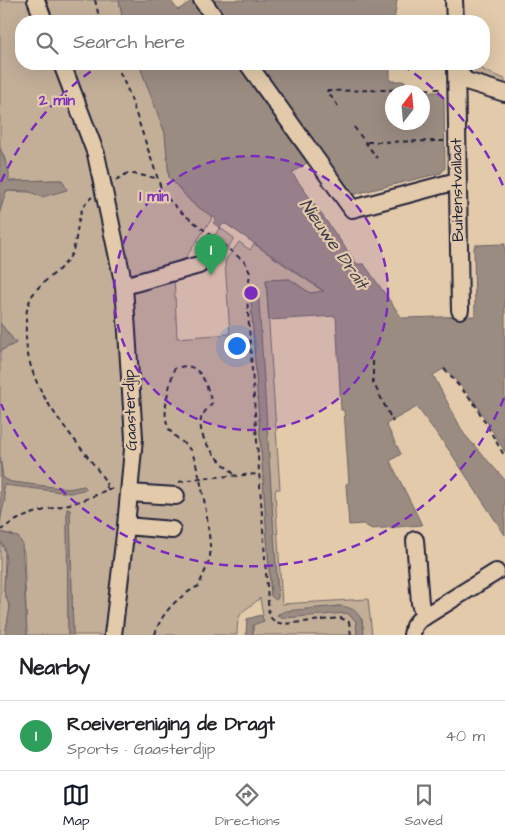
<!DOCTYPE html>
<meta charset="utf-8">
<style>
body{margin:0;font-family:"Architects Daughter",sans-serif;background:#f2f2f2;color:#202124}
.compass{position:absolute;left:385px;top:85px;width:45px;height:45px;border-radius:50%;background:#fff;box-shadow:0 5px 20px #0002;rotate:16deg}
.you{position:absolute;left:236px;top:345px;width:18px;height:18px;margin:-12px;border:4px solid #fff;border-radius:50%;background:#1a73e8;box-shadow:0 0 0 8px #1a73e833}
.badge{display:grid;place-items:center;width:32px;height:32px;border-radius:50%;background:#111827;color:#fff;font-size:16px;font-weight:700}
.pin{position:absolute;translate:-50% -41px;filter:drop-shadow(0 1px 2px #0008)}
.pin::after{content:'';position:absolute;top:26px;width:18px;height:15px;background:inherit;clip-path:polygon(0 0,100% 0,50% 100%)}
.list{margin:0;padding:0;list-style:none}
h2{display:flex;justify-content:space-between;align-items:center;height:65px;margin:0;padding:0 20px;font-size:21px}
h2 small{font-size:16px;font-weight:400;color:#757577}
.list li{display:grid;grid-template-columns:32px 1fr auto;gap:15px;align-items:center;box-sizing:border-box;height:70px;padding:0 20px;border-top:1px solid #e0e0e0}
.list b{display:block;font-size:19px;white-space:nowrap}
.list p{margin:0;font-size:16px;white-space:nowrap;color:#757577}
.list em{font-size:16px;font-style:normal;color:#757577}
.icon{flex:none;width:28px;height:28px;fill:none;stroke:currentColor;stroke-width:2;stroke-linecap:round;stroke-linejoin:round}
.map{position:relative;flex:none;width:505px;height:635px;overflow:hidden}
.search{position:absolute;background:#fff;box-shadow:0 5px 20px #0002;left:15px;right:15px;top:15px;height:55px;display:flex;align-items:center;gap:12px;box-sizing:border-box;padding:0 18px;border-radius:20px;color:#757577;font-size:19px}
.sheet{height:135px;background:#fff}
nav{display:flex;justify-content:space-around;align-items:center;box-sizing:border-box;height:70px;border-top:1px solid #e0e0e0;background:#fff;font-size:14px;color:#757577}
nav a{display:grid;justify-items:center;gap:2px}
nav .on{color:#111827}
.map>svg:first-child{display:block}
.green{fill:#c3af98;stroke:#72686a;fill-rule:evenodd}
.water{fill:#9b8c82;stroke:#6b6266;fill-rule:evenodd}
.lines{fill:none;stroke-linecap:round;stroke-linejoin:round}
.minor-casing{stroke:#22223b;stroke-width:20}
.path{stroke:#22223b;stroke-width:2;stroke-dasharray:5 4;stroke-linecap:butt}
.minor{stroke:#e2caaa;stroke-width:16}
.ring{fill:none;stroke:#7b2cbf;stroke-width:2.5;stroke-dasharray:9 6}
.labels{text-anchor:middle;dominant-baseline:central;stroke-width:4.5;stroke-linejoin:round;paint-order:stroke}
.street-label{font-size:16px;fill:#22223b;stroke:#e2caaa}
.water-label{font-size:18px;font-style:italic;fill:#403c4d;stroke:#e2caaa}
.centre{fill:#7b2cbf;stroke:#e2caaa;stroke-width:2.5}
.ring-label{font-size:15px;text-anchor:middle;font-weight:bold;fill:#7b2cbf;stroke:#e2caaa;stroke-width:4.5;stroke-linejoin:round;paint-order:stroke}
</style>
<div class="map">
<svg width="505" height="635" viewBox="0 0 505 635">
<rect width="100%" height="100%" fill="#e2caaa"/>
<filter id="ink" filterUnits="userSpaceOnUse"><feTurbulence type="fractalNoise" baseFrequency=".02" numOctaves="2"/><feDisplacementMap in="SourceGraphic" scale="10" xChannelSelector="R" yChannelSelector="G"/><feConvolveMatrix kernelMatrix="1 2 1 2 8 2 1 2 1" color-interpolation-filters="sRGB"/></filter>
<g filter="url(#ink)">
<g class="green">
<path d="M 0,0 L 119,0 L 123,21 L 21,21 L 21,64 L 139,64 L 165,133 L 169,177 L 192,203 L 213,217 L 174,275 L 177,338 L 230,334 L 225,261 L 239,242 L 250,250 L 254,244 L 324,292 L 310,293 L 289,279 L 266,280 L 280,489 L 276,489 L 275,493 L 282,604 L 368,599 L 372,635 L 364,635 L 362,619 L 339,606 L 278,614 L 347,613 L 356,621 L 357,635 L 253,635 L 253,625 L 263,616 L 260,598 C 244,613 237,608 237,635 L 73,635 L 70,510 L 67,509 L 68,635 L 27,635 L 24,551 L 13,535 L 0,532 C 0,516 5,503 3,486 L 13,484 L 70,493 L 84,486 L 69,489 L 11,482 L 3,478 L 0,457 L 0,351 L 16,343 L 0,323 L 0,211 L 6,191 L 47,193 L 66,190 L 62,180 L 8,181 L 5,159 L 0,148 ZM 257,284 L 278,597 L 277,599 L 271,596 L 251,301 L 254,285 Z"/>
<path d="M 463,64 L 477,64 L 485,71 L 505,79 L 505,90 L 471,76 Z"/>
<path d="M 220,228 L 234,238 L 226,251 L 209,252 L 207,245 Z"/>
<path d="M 0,541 L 5,552 L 4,591 L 10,608 L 5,635 L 0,635 Z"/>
</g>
<g class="water">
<path d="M 119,0 L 170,0 L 178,10 L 193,0 L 208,21 L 123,21 Z"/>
<path d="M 213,0 L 397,0 L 394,21 L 228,21 Z"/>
<path d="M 139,64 L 239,64 L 308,162 L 292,173 L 357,264 L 364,264 L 402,318 L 475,316 L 474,248 L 475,245 L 505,244 L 505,452 L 475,402 L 445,368 L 433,375 L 464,434 L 505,480 L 505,535 L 449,450 L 417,407 L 386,424 L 401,454 L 390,461 L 422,525 L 372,529 L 363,524 L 349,525 L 346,484 L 349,483 L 344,410 L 341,410 L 336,316 L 269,320 L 266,280 L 290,279 L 310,293 L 324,291 L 226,224 L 223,224 L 220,228 L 213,223 L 216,219 L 192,203 L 169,177 L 165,133 Z"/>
<path d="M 258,64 L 390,64 L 390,81 L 405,81 L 405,87 L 390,88 L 390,92 L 439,92 L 444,98 L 445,168 L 441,173 L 351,195 ZM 392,92 L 422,92 L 422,122 L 392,122 Z"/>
<path d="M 0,148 L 9,172 L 9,181 L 62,180 L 67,190 L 42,197 L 28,191 L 6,191 L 0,211 Z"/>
<path d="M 254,284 L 258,286 L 278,597 L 276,600 L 271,596 L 251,301 Z"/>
<path d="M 0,323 L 16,343 L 0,351 Z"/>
<path d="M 0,457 L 3,478 L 11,482 L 69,489 L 84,486 L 87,489 L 70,493 L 5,485 L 3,486 L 5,500 L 0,519 Z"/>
<path d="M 67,509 L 70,510 L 73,635 L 68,635 Z"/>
<path d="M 0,532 L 18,537 L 22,543 L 27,635 L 5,635 L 10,608 L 4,591 L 6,560 L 4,546 L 0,541 Z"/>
<path d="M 339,606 C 358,607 363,618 364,635 L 357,635 L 356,621 L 347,613 L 284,618 L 277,615 L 285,611 Z"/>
<path d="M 261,615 L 264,621 L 253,625 L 253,635 L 246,635 L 247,619 Z"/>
</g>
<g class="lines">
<g class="minor-casing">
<g id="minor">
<path d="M 36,0 L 44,21"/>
<path d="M 202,0 L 217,21"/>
<path d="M 454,0 L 455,21"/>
<path d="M 62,64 L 96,154 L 124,286 L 134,438 L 126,526 L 113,635"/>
<path d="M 248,64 L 352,209 L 457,181"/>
<path d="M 456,64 L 460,310"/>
<path d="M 456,69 L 466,81 L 505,93"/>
<path d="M 124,286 L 199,265"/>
<path d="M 129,493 L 176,496"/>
<path d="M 126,526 L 172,530"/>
<path d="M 415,540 L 420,603 L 424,617"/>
<path d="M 412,635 L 414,626 L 419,620 L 496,572"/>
</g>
</g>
<g class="path">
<path d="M 95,0 L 100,21"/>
<path d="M 116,64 L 129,93 L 163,194 L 181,212 L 245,262 L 250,273 L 247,297 L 269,616 L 275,622 L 284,624 L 341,618 L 349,622 L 351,635"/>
<path d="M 338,106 L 327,91 L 440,89 L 442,91"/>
<path d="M 354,127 L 377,158"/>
<path d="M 367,142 L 444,141"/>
<path d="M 116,180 L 128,173 L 156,178"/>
<path d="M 373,361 L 373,382 L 393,422"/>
<path d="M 444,369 L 474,403 L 505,457"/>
<path d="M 179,482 L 200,478 L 259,474"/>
<path d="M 107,489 L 116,489"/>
<path d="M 0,531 C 30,505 75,510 107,489 L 106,482 L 97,469 C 64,424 23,386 26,326 C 26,318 26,309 30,300 C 37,282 62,273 72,253 C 80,234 74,211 92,197"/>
<path d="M 155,635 C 160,613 180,595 199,586 C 202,576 208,567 210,557 C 212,540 200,466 191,451 C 186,444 177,439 171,432 C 159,416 170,386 174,369 C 200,358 206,383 212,403 C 209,407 202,414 201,419 C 197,443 222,462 237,477"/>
</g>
<use href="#minor" class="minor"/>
</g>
</g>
<circle cx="251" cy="293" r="137" fill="#7b2cbf" fill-opacity=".12"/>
<g class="ring">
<circle cx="251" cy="293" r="137"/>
<path d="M504 398A274 274 0 0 1 1 404M1 182A274 274 0 0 1 100 65M218 21A274 274 0 0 1 284 21M402 65A274 274 0 0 1 504 188"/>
</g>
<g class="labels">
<g class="street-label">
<text transform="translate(457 190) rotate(-91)">Buitenstvallaat</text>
<text transform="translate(130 410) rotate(-92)">Gaasterdjip</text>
</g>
<g class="water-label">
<text transform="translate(334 244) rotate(55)">Nieuwe Drait</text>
</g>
</g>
<circle cx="251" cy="293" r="8" class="centre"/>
<g class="ring-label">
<text x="57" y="105">2 min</text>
<text x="154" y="201">1 min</text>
</g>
</svg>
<svg class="compass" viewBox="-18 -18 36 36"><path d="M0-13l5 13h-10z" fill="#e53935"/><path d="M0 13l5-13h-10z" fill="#757577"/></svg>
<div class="you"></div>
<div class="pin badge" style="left:211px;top:275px;background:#2e9e5b">1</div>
<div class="search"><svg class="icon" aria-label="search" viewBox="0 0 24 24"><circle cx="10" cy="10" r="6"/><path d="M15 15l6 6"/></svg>Search here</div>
</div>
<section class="sheet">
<h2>Nearby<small></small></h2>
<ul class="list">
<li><span class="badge" style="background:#2e9e5b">1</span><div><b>Roeivereniging de Dragt</b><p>Sports · Gaasterdjip</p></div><em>40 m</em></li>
</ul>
</section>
<nav>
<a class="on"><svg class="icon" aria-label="map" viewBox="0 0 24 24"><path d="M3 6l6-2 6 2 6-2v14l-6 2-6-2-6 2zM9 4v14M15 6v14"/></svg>Map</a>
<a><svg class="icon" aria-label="directions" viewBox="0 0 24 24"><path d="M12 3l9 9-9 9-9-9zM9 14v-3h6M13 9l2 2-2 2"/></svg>Directions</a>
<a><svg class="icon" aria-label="saved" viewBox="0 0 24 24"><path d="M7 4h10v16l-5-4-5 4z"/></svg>Saved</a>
</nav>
